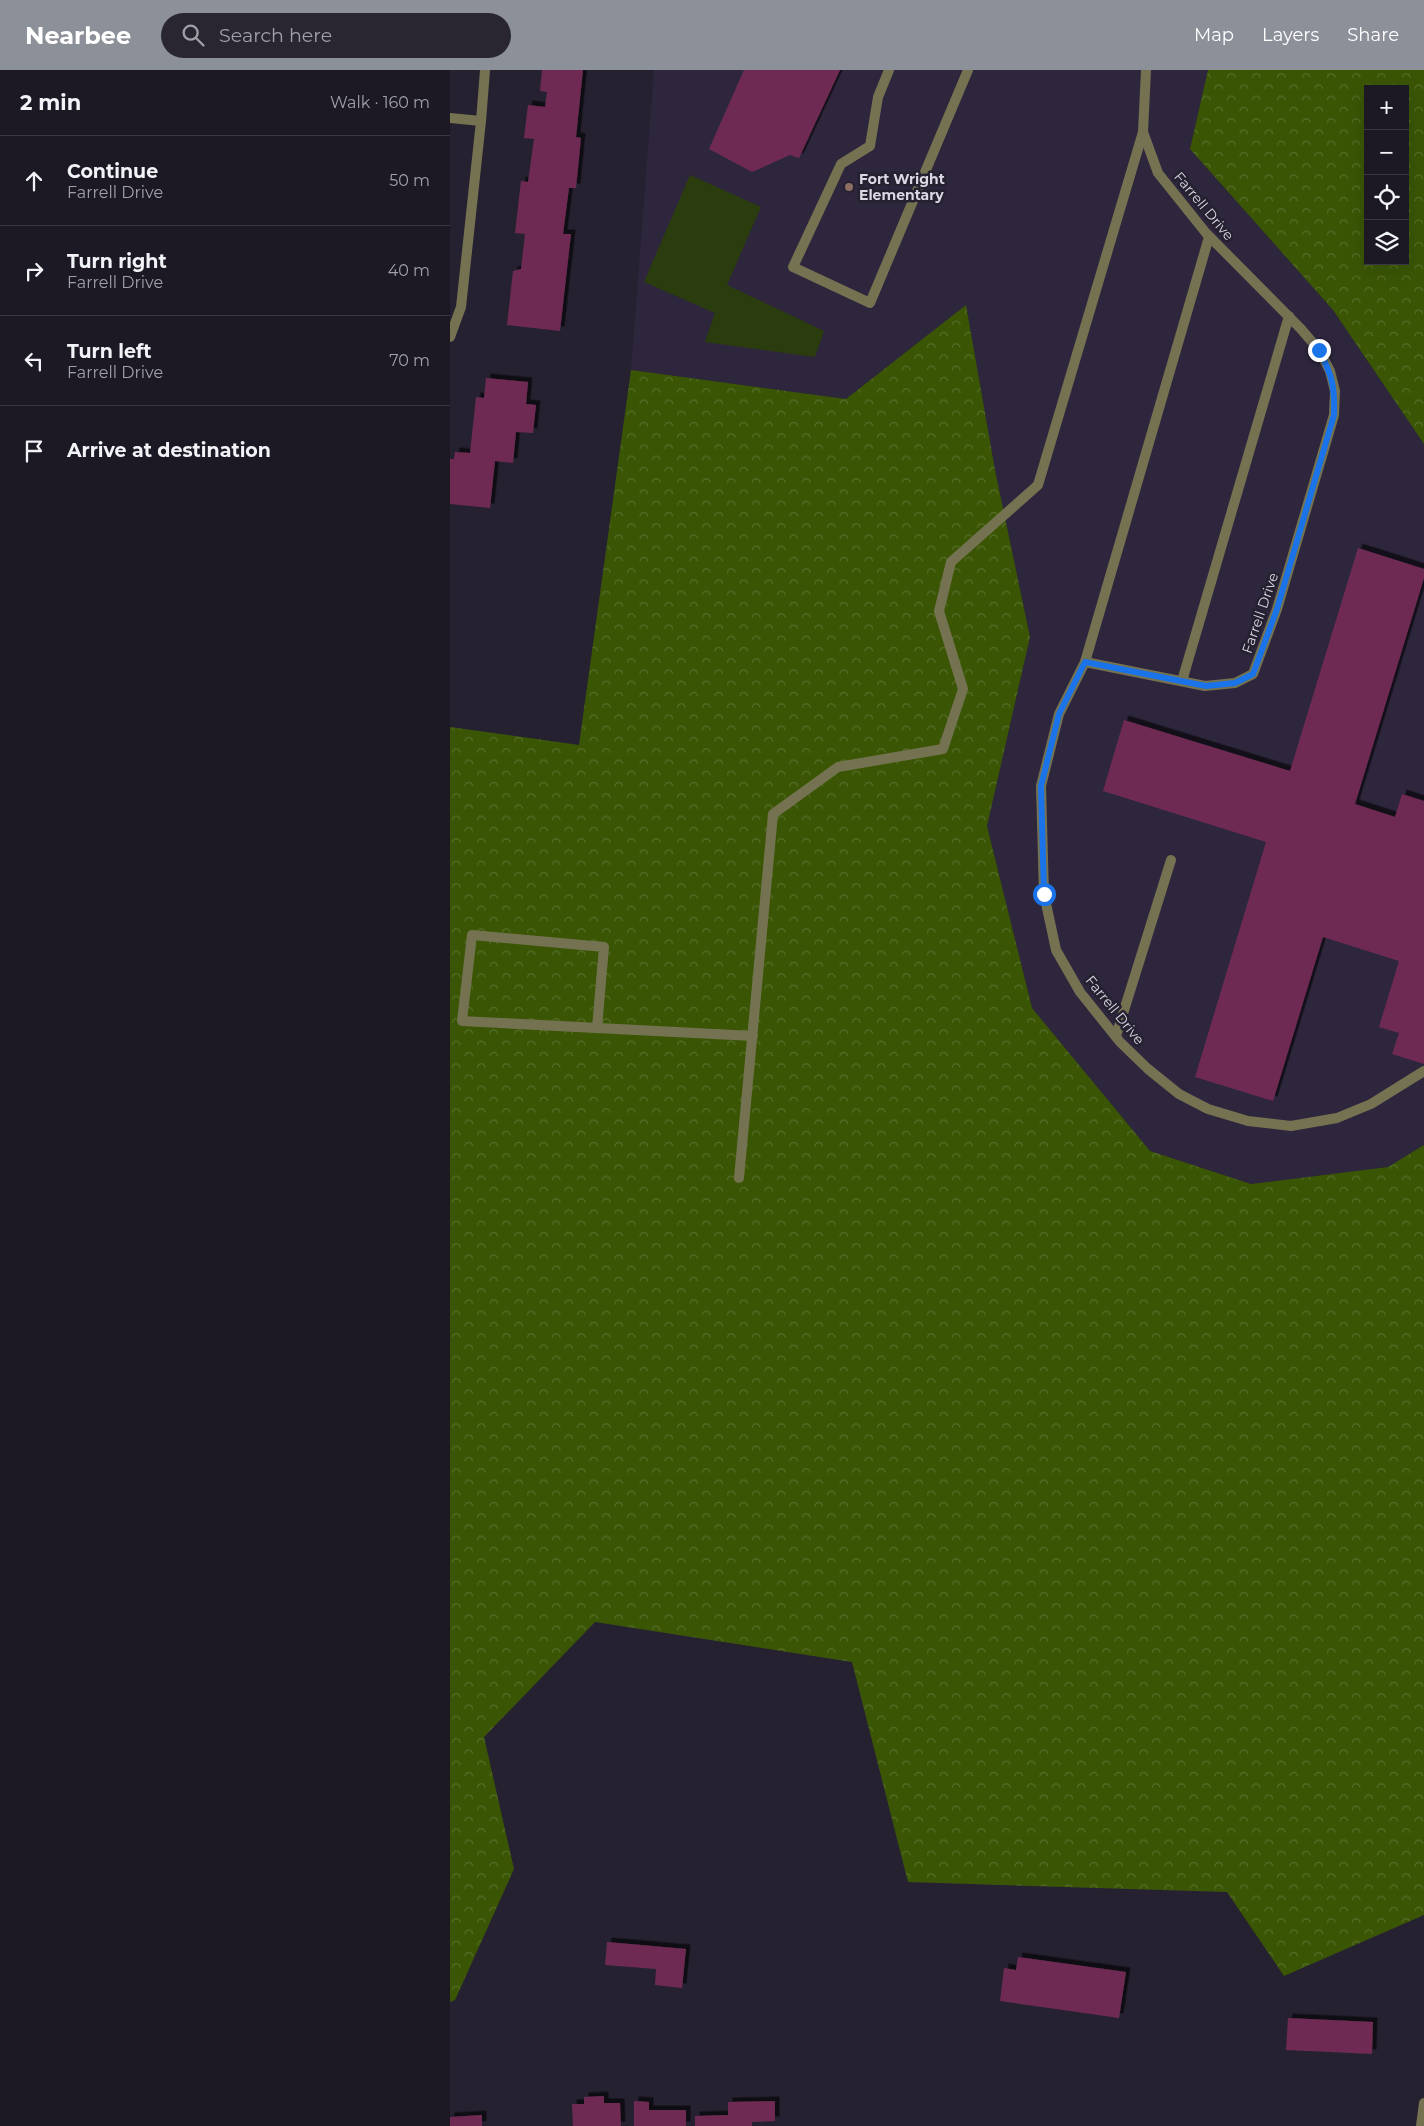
<!DOCTYPE html>
<meta charset="utf-8">
<style>
body{margin:0;font-family:Montserrat,sans-serif;background:#292632;color:#f1f3f6}
.controls{position:absolute;right:15px;top:15px;display:grid;overflow:hidden;border-radius:0px;box-shadow:0 5px 20px #0002}
.controls button{width:45px;height:45px;display:grid;place-items:center;padding:0;border:0;border-bottom:1px solid #3a3842;background:#1c1925;color:#f1f3f6;font:25px sans-serif}
.stop{position:absolute;width:15px;height:15px;margin:-11px;border:4px solid #1a73e8;border-radius:50%;background:#fff}
.stop.end{background:#1a73e8;border-color:#fff;box-shadow:0 1px 5px #0008}
.list{margin:0;padding:0;list-style:none}
h2{display:flex;justify-content:space-between;align-items:center;height:65px;margin:0;padding:0 20px;font-size:21px}
h2 small{font-size:16px;font-weight:400;color:#a0a0a7}
.list li{display:grid;grid-template-columns:32px 1fr auto;gap:15px;align-items:center;box-sizing:border-box;height:90px;padding:0 20px;border-top:1px solid #3a3842}
.list b{display:block;font-size:19px;white-space:nowrap}
.list p{margin:0;font-size:16px;white-space:nowrap;color:#a0a0a7}
.list em{font-size:16px;font-style:normal;color:#a0a0a7}
.icon{flex:none;width:28px;height:28px;fill:none;stroke:currentColor;stroke-width:2;stroke-linecap:round;stroke-linejoin:round}
.map{position:relative;flex:none;width:974px;height:2056px;overflow:hidden}
header{display:flex;align-items:center;gap:30px;box-sizing:border-box;height:70px;padding:0 25px;background:#8c9099;color:#fff}
header strong{font-size:24px}
nav{display:flex;gap:28px;margin-inline-start:auto;font-size:18px}
.search{width:350px;height:45px;background:#292632;display:flex;align-items:center;gap:12px;box-sizing:border-box;padding:0 18px;border-radius:28px;color:#a0a0a7;font-size:19px}
main{display:flex}
aside{flex:1;background:#1c1925}
.map>svg:first-child{display:block}
.built{fill:#2e263c}
.forest{fill:url(#forest-crowns);fill-rule:evenodd}
.park{fill:#2b3d0e}
.building{fill:#6e2c53;filter:url(#shadow)}
.lines{fill:none;stroke-linecap:round;stroke-linejoin:round}
.service{stroke:#757252;stroke-width:10}
.minor{stroke:#757252;stroke-width:10}
.route{stroke:#1a73e8;stroke-width:6}
.education-dot{fill:#8d6e63;stroke:#262131;stroke-width:2}
.labels{text-anchor:middle;dominant-baseline:central;stroke-width:5;stroke-linejoin:round;paint-order:stroke}
.poi-label{font-size:14px;font-weight:bold;fill:#dbd8e3;stroke:#262131;text-anchor:start}
.street-label{font-size:14px;fill:#dbd8e3;stroke:#262131}
</style>
<header>
<strong>Nearbee</strong>
<div class="search"><svg class="icon" aria-label="search" viewBox="0 0 24 24"><circle cx="10" cy="10" r="6"/><path d="M15 15l6 6"/></svg>Search here</div>
<nav><a>Map</a><a>Layers</a><a>Share</a></nav>
</header>
<main>
<aside>
<h2>2 min<small>Walk · 160 m</small></h2>
<ul class="list">
<li><svg class="icon" aria-label="ahead" viewBox="0 0 24 24"><path d="M12 20V5M6 11l6-6 6 6"/></svg><div><b>Continue</b><p>Farrell Drive</p></div><em>50 m</em></li>
<li><svg class="icon" aria-label="right" viewBox="0 0 24 24"><path d="M7 20v-9h11M14 6l5 5-5 5"/></svg><div><b>Turn right</b><p>Farrell Drive</p></div><em>40 m</em></li>
<li><svg class="icon" aria-label="left" viewBox="0 0 24 24"><path d="M17 20v-9H6M10 6l-5 5 5 5"/></svg><div><b>Turn left</b><p>Farrell Drive</p></div><em>70 m</em></li>
<li><svg class="icon" aria-label="arrive" viewBox="0 0 24 24"><path d="M6 21V4h12l-3 4 3 4H6"/></svg><div><b>Arrive at destination</b></div></li>
</ul>
</aside>
<div class="map">
<svg width="974" height="2056" viewBox="0 0 974 2056">
<defs>
<pattern id="forest-crowns" width="20" height="18" patternUnits="userSpaceOnUse" patternTransform="scale(1.25)"><rect width="20" height="18" fill="#3a5605"/><path d="M2 6a3 3 0 1 1 6 0M12 15a3 3 0 1 1 6 0" fill="none" stroke="#566e29"/></pattern>
<filter id="shadow"><feDropShadow dx="4.5" dy="-4.5" stdDeviation="0" flood-color="#0009"/></filter>
</defs>
<rect width="100%" height="100%" fill="#262131"/>
<path class="built" d="M 204,0 L 758,0 L 740,79 L 883,240 L 974,374 L 974,1075 L 938,1097 L 801,1114 L 700,1081 L 582,938 L 537,756 L 580,567 L 545,400 L 516,235 L 396,329 L 181,300 Z"/>
<g class="forest">
<path d="M 758,0 L 974,0 L 974,374 L 883,240 L 740,79 ZM 918,19 L 955,19 L 955,191 L 918,191 Z"/>
<path d="M 516,235 L 545,400 L 580,567 L 537,756 L 582,938 L 700,1081 L 801,1114 L 938,1097 L 974,1075 L 974,1845 L 834,1906 L 777,1822 L 458,1812 L 402,1592 L 145,1552 L 34,1667 L 64,1799 L 5,1930 L 0,1932 L 0,657 L 129,675 L 181,300 L 396,329 Z"/>
</g>
<path class="park" d="M 240,105 L 311,137 L 277,215 L 374,261 L 365,287 L 255,272 L 265,243 L 194,212 Z"/>
<g class="building">
<path d="M 92,0 L 133,0 L 126,67 L 131,68 L 126,118 L 119,118 L 113,164 L 121,164 L 110,261 L 57,255 L 63,201 L 71,199 L 75,164 L 65,163 L 71,111 L 78,112 L 84,69 L 74,68 L 78,35 L 95,37 L 97,22 L 90,21 Z"/>
<path d="M 294,0 L 390,0 L 349,88 L 340,85 L 302,102 L 259,79 Z"/>
<path d="M 36,308 L 78,312 L 76,334 L 86,335 L 83,363 L 66,362 L 63,393 L 45,391 L 40,438 L 0,434 L 0,389 L 4,389 L 5,382 L 20,383 L 26,327 L 34,328 Z"/>
<path d="M 908,478 L 974,499 L 974,508 L 905,734 L 945,747 L 952,724 L 974,731 L 974,994 L 942,984 L 949,963 L 929,957 L 949,891 L 873,867 L 823,1031 L 745,1007 L 816,772 L 653,721 L 674,650 L 840,701 Z"/>
<path d="M 157,1872 L 236,1879 L 232,1918 L 205,1915 L 206,1899 L 155,1895 Z"/>
<path d="M 568,1887 L 676,1902 L 669,1948 L 550,1931 L 554,1898 L 566,1900 Z"/>
<path d="M 838,1948 L 923,1952 L 922,1984 L 836,1980 Z"/>
<path d="M 154,2026 L 154,2033 L 170,2033 L 171,2056 L 123,2056 L 122,2034 L 134,2034 L 134,2027 Z"/>
<path d="M 184,2031 L 199,2032 L 199,2040 L 236,2040 L 236,2056 L 184,2056 Z"/>
<path d="M 325,2031 L 325,2051 L 302,2052 L 302,2056 L 245,2056 L 245,2046 L 278,2045 L 278,2032 Z"/>
<path d="M 32,2045 L 32,2056 L 0,2056 L 0,2047 Z"/>
</g>
<g class="lines">
<g class="service">
<path d="M 439,0 L 428,27 L 420,76 L 391,94 L 343,197 L 420,233 L 518,0"/>
<path d="M 696,0 L 693,62 L 708,103 L 756,163 L 851,259 L 869,280 L 880,301 L 885,321 L 884,345 L 827,539 L 803,604 L 785,613 L 755,616 L 635,592 L 609,644 L 591,716 L 594,824 L 606,880 L 630,922 L 670,972 L 698,999 L 729,1024 L 758,1039 L 798,1051 L 841,1056 L 887,1048 L 921,1034 L 974,1001"/>
<path d="M 635,592 L 759,167"/>
<path d="M 732,611 L 839,246"/>
<path d="M 147,958 L 154,877 L 22,865 L 12,951 L 303,966"/>
<path d="M 666,966 L 721,790"/>
<path d="M 289,1108 L 323,744 L 388,697 L 493,679 L 513,619 L 489,541 L 501,492 L 588,415 L 693,62"/>
<path d="M 971,2056 L 974,2033"/>
</g>
<g class="minor">
<path d="M 0,48 L 31,51 L 11,237 L 0,267"/>
<path d="M 31,51 L 35,0"/>
</g>
</g>
<g class="lines">
<path class="route" d="M 594,824 L 591,716 L 609,644 L 635,592 L 756,616 L 785,613 L 803,604 L 827,539 L 884,345 C 885,316 882,305 869,280"/>
</g>
<circle class="education-dot" cx="399" cy="117" r="5"/>
<g class="labels">
<g class="poi-label">
<text x="409" y="109">Fort Wright<tspan x="409" dy="16">Elementary</tspan></text>
</g>
<g class="street-label">
<text transform="translate(754 136) rotate(50)">Farrell Drive</text>
<text transform="translate(810 543) rotate(-71)">Farrell Drive</text>
<text transform="translate(665 940) rotate(51)">Farrell Drive</text>
</g>
</g>
</svg>
<div class="controls">
<button>+</button>
<button>−</button>
<button><svg class="icon" aria-label="locate" viewBox="0 0 24 24"><circle cx="12" cy="12" r="6"/><path d="M12 2v4M12 18v4M2 12h4M18 12h4"/></svg></button>
<button><svg class="icon" aria-label="layers" viewBox="0 0 24 24"><path d="M12 4l9 5-9 5-9-5zM3 14l9 5 9-5"/></svg></button>
</div>
<div class="stop" style="left:594px;top:824px"></div>
<div class="stop end" style="left:869px;top:280px"></div>
</div>
</main>
